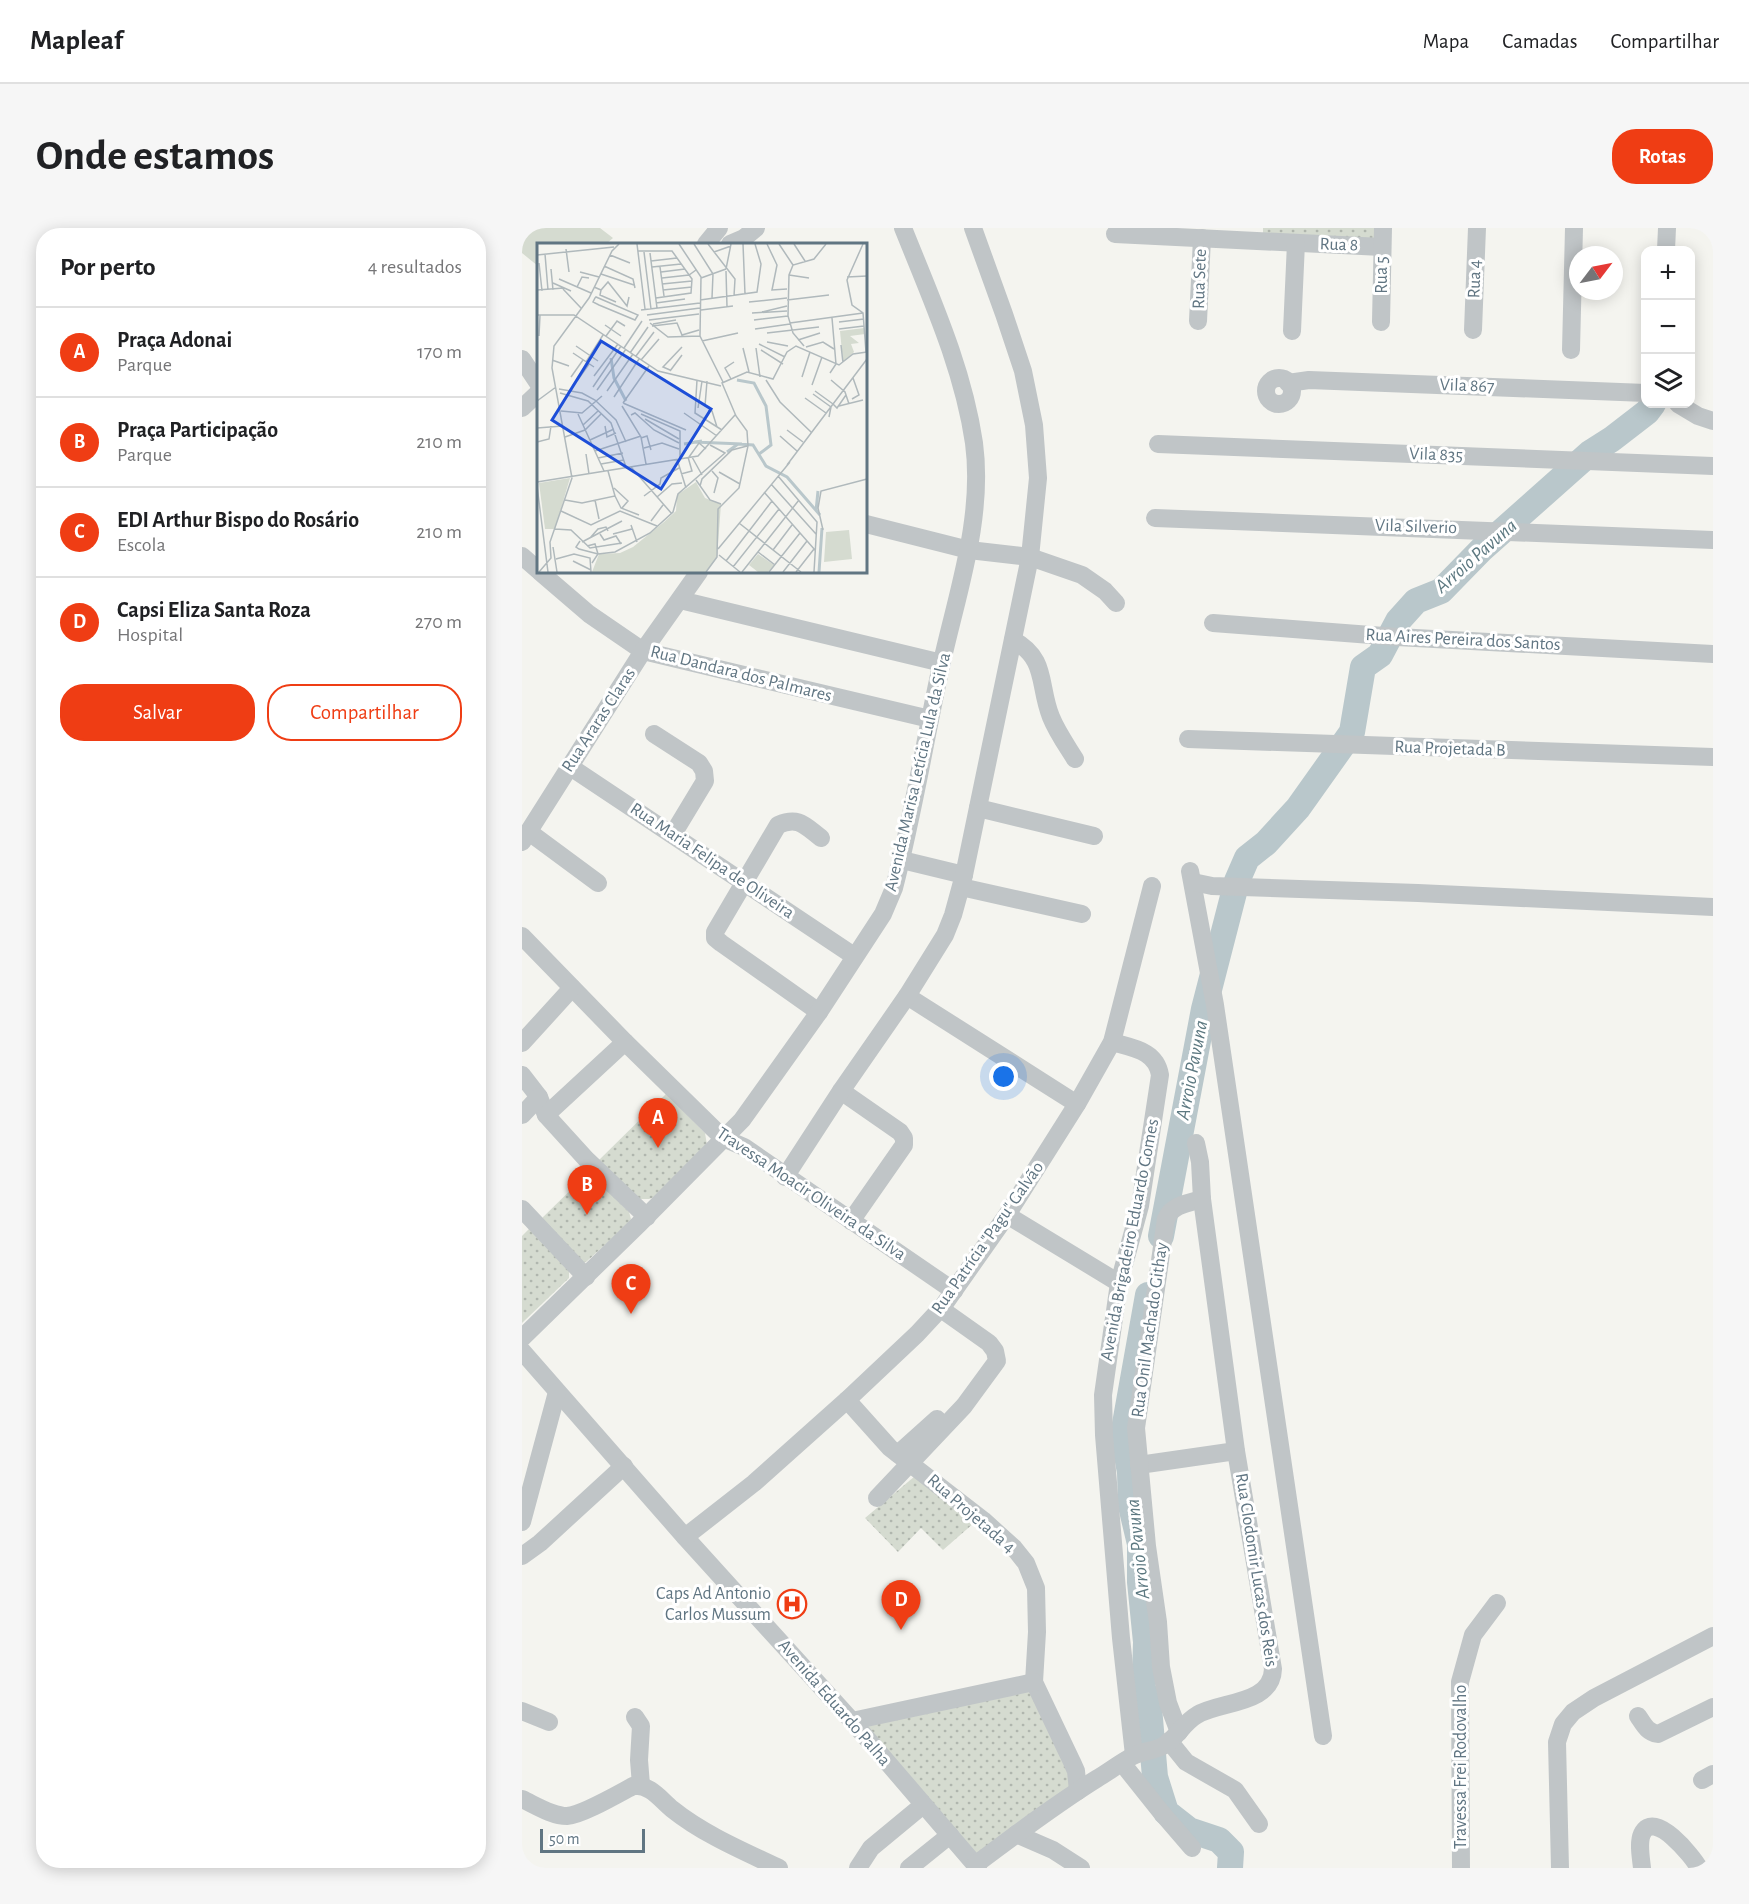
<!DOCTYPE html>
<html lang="pt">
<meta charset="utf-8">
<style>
body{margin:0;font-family:"Alegreya Sans",sans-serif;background:#f6f6f6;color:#202124}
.controls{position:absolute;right:18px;top:18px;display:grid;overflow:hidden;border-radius:12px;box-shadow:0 3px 15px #0003}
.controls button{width:54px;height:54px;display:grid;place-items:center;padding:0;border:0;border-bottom:2px solid #e0e0e0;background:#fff;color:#202124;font:30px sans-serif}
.compass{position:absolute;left:1047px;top:18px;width:54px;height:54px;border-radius:50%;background:#fff;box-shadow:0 3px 15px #0003;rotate:58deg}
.scale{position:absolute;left:18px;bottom:15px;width:105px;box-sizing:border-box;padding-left:6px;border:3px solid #607582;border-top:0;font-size:16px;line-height:21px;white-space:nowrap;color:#607582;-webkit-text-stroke:4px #fff;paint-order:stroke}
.you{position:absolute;left:482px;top:849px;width:21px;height:21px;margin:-15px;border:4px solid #fff;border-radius:50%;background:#1a73e8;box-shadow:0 0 0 9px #1a73e833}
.badge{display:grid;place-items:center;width:39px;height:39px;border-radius:50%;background:#ef3d14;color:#fff;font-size:20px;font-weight:700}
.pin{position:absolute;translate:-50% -50px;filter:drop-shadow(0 2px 3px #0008)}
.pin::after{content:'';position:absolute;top:32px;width:21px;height:18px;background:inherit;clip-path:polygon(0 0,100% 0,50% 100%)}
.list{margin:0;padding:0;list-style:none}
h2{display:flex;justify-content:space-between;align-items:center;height:78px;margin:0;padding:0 24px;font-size:26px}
h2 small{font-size:20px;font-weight:400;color:#757577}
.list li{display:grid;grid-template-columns:39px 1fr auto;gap:18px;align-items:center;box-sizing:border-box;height:90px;padding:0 24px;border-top:2px solid #e0e0e0}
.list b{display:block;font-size:22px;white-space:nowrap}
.list p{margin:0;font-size:20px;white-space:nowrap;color:#757577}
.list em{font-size:20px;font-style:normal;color:#757577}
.actions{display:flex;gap:12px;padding:18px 24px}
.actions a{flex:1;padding:14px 0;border:2px solid #ef3d14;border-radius:24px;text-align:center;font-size:21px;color:#ef3d14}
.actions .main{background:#ef3d14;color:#fff}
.icon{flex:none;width:33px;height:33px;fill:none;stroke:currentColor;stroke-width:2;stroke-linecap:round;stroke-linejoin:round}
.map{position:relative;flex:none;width:1191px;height:1640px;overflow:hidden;border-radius:24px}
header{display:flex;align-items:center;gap:36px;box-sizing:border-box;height:84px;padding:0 30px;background:#fff;border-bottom:2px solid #e0e0e0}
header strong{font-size:28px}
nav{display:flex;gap:33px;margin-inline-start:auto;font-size:21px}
.intro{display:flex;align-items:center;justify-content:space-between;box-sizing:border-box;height:144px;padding:0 36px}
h1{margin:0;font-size:42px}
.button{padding:15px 27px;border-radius:24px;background:#ef3d14;color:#fff;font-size:21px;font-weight:700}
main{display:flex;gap:36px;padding:0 36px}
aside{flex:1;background:#fff;border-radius:24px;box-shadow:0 3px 15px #0003}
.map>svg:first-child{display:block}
.grass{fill:#d5dbd0}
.park{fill:url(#park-dots)}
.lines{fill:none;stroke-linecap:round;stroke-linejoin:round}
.river{stroke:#b9c7cb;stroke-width:26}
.minor{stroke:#c0c5c7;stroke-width:18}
.labels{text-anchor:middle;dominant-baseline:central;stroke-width:6;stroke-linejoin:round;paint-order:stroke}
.street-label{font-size:18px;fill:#607582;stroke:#fff}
.poi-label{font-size:18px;fill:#607582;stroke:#fff;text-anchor:end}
.water-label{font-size:20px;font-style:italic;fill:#5c7880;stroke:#fff}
.inset-river{fill:none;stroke:#b9c7cb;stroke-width:3}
.inset-road{fill:none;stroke:#b0b9bc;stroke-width:1.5}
.view{fill:#1d4ed8;fill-opacity:0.15;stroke:#1d4ed8;stroke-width:3}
.inset-edge{fill:none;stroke:#607582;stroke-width:3}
</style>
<header>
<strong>Mapleaf</strong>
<nav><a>Mapa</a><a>Camadas</a><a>Compartilhar</a></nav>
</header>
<div class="intro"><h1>Onde estamos</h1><a class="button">Rotas</a></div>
<main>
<aside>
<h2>Por perto<small>4 resultados</small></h2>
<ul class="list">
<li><span class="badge">A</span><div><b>Praça Adonai</b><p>Parque</p></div><em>170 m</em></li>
<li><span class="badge">B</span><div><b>Praça Participação</b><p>Parque</p></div><em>210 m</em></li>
<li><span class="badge">C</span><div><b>EDI Arthur Bispo do Rosário</b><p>Escola</p></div><em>210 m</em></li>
<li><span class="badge">D</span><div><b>Capsi Eliza Santa Roza</b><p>Hospital</p></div><em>270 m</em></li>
</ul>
<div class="actions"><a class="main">Salvar</a><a>Compartilhar</a></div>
</aside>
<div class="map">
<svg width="1191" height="1640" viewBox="0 0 1191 1640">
<defs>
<pattern id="park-dots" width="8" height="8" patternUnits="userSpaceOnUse" patternTransform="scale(1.5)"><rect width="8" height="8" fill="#d5dbd0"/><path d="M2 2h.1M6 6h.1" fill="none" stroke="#b0b6ae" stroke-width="1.8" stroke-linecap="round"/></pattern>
</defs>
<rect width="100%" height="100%" fill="#f4f4ef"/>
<path class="grass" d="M 0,0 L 78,0 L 91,10 L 84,16 L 16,16 L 16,38 L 0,25 Z"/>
<g class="park">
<path d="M 741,0 L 856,0 L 856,14 L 741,7 Z"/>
<path d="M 144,866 L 183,905 L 185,917 L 133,969 L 127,971 L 116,971 L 75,934 Z"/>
<path d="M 67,944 L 107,984 L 109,991 L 106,996 L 64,1034 L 59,1035 L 17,993 Z"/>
<path d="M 8,1000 L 47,1043 L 47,1050 L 0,1095 L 0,1008 Z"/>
<path d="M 405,1238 L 460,1288 L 421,1322 L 399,1300 L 376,1324 L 343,1290 Z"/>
<path d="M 512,1454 L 564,1556 L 454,1630 L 341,1496 Z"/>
</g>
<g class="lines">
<g class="river">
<path d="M 639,1008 L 682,781 L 715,653 L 725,630 L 744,615 L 776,580 L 830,504 L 841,439 L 858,427 L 876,393 L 894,373 L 919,363 L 960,321 L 1068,225 L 1090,211 L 1125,184 L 1131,176"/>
<path d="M 626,1067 L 601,1207 L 608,1244 L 609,1278 L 618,1316 L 618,1354 L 624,1414 L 623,1448 L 620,1457 L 627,1479 L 633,1549 L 644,1584 L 667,1602 L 697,1612 L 709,1624 L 708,1640"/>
</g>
<g class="minor">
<path d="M 593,6 L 860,19"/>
<path d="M 184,16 L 197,0"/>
<path d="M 208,16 L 222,10 L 234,0"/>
<path d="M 1144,22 L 1145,0"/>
<path d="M 676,93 L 680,10"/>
<path d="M 859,94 L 861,0"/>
<path d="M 951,102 L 955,0"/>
<path d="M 770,103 L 774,15"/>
<path d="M 1049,122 L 1052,0"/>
<path d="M 0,131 L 16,155"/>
<circle cx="757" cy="163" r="13"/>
<path d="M 766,155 L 787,152 L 1124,165"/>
<path d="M 1156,176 L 1176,188 L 1191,193"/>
<path d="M 0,180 L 16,165"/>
<path d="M 636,216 L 1191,238"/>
<path d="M 633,290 L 1191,312"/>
<path d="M 344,296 L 447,322 L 508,329 L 560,347 L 583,363 L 594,375"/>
<path d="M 0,328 L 16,342"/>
<path d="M 18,344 L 67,386 L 121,423 L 408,491"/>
<path d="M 158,372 L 420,435"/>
<path d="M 691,395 L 875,409 L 1191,426"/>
<path d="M 491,412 C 526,431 516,457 529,489 C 535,504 545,518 553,531"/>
<path d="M 132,506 L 177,535 L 182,543 L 183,553 L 151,606"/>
<path d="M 666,511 L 1191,529"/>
<path d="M 47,538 L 332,728"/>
<path d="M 456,580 L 572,608"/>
<path d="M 7,604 L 76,655"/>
<path d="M 0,614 L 121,423 L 177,344"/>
<path d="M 380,632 L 442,647"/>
<path d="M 668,643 L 693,777 L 801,1508"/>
<path d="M 671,654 L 690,658 L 896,665 L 1191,679"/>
<path d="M 439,659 L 560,686"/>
<path d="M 0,708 L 103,814 L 201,910 L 222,919 L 432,1063"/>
<path d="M 385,768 L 555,876"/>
<path d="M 297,784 L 199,715 L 193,710 L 193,704 L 256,597 C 277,588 283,598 299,610"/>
<path d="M 590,814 C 610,820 634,822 638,847 L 618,978 L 597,1055 L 581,1167 L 582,1207 L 599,1410 L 612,1527"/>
<path d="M 0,815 L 50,760"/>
<path d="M 0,847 L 17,869 L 24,887 L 64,931 L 125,989"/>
<path d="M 319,863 L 378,904 L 382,910 L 382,917 L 329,993"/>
<path d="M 0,887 L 17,869"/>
<path d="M 24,887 L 103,814"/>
<path d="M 263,949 L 319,863 L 385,768 L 423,707 L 431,687 L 442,647 L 508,329 L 516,250 L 512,197 L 501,143 L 482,86 L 451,0"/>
<path d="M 0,981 L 64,1049"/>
<path d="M 485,987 L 597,1055"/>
<path d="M 0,1110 L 117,996 L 220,892 L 297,784 L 361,686 L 372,660 C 391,587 403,512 419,438 C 435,365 462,290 452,215 C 441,140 409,70 381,0"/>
<path d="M 0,1123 L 163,1309 L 330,1493 L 456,1640"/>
<path d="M 325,1172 L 368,1220 L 461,1292 L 492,1320 L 504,1335 L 514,1360 L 515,1404 L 512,1454 L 550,1534 L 554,1543 L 556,1563"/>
<path d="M 376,1226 L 415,1191"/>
<path d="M 617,1237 L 714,1223"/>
<path d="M 355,1270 L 442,1178 L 475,1133 L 473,1123 L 467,1115 L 419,1081"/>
<path d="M 0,1294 L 35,1164"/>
<path d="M 163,1309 L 232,1255 L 325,1172 L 395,1106 L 421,1078 L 485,987 L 555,876 L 590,814 L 630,658"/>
<path d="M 0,1328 L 18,1315 L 102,1238"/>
<path d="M 0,1483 L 27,1494"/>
<path d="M 1116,1488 C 1122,1497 1125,1504 1136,1506 L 1191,1479"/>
<path d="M 113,1489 L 119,1498 L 117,1532 L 119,1557"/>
<path d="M 330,1493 L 512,1454"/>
<path d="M 657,1504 L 646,1475 L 639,1439 L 636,1394 L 625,1318 L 614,1200 L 644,991 C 650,977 666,975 680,971"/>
<path d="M 647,1513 L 664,1534 L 713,1562 L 737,1596"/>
<path d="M 600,1535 L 639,1584 L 670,1620"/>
<path d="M 1180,1552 L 1191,1546"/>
<path d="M 0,1571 C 13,1577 30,1588 45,1588 C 60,1587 96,1566 111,1558 C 128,1556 138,1571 150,1581 C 181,1606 221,1623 257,1640"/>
<path d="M 494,1606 L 531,1622 L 559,1640"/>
<path d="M 453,1637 C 493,1607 534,1576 576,1550 C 588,1543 599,1534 611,1528 C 621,1523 632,1523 641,1518 C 655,1510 661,1495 675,1487 C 698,1473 750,1477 751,1441 L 714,1223 L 680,971 L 678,934 L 674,915"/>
<path d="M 336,1640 L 349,1620 L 401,1577"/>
<path d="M 387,1640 L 428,1607"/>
<path d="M 939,1640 L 938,1454 L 951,1407 L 975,1375"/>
<path d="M 1038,1640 L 1035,1514 L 1041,1496 L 1051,1484 L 1072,1470 L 1191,1408"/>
<path d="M 1120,1640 C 1119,1630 1116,1615 1120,1606 C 1132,1580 1171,1629 1177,1640"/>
</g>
</g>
<defs>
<g id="hospital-ring" transform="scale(1.5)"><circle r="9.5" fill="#fff" stroke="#ef3d14" stroke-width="1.5"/><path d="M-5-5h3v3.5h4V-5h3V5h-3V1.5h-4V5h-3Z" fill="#ef3d14"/></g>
</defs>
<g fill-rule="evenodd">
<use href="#hospital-ring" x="270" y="1376"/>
</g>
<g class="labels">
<g class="street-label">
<text transform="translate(817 17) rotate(2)">Rua 8</text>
<text transform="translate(860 47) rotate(-90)">Rua 5</text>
<text transform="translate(678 51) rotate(-88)">Rua Sete</text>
<text transform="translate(953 51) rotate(-88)">Rua 4</text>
<text transform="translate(945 158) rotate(2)">Vila 867</text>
<text transform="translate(914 227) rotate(2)">Vila 835</text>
<text transform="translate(894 299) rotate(2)">Vila Silverio</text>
<text transform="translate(941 412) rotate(3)">Rua Aires Pereira dos Santos</text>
<text transform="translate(219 446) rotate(14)">Rua Dandara dos Palmares</text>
<text transform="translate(77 492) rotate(-57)">Rua Araras Claras</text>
<text transform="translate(928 521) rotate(2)">Rua Projetada B</text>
<text transform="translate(396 544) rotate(-77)">Avenida Marisa Letícia Lula da Silva</text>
<text transform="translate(190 633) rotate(34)">Rua Maria Felipa de Oliveira</text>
<text transform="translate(289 966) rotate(34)">Travessa Moacir Oliveira da Silva</text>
<text transform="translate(466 1010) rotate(-55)">Rua Patrícia "Pagu" Galvão</text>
<text transform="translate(608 1012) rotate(-79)">Avenida Brigadeiro Eduardo Gomes</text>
<text transform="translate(628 1102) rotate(-82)">Rua Onil Machado Githay</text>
<text transform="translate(449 1286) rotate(41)">Rua Projetada 4</text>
<text transform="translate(734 1342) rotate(81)">Rua Clodomir Lucas dos Reis</text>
<text transform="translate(312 1475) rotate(49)">Avenida Eduardo Palha</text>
<text transform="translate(939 1539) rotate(-90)">Travessa Frei Rodovalho</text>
</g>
<g class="poi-label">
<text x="249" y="1366">Caps Ad Antonio<tspan x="249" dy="21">Carlos Mussum</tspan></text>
</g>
<g class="water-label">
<text transform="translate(954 328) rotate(-41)">Arroio Pavuna</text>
<text transform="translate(670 842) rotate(-79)">Arroio Pavuna</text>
<text transform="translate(616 1321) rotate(-96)">Arroio Pavuna</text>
</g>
</g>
<g transform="translate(15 15)">
<rect width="330" height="330" fill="#f4f4ef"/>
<path d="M 327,85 L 328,91 L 313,93 L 322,100 L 314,101 L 317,109 L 306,119 L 303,88 ZM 312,287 L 315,316 L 287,319 L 289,289 Z" fill="#d5dbd0"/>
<path d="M 33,235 L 18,286 L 8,286 L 2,240 Z" fill="#d5dbd0"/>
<path d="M 159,239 L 168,255 L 184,261 L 180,315 L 169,329 L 55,329 L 62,311 L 83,310 L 96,304 L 127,279 L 139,268 L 140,252 ZM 221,311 L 237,322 L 231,329 L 221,329 L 212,322 Z" fill="#d5dbd0"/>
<path class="inset-river" d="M 74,115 L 77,135 L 89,158M 200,137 L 217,140 L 229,163 L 234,202 L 222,211M 157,199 L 205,201M 147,201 L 165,198M 190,209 L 201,201 L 216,202 L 229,223 L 250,234 L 283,272M 279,268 L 281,248M 282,329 L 285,285"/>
<path class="inset-road" d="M 100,1 L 108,66M 142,1 L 164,34 L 163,93 L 186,139M 157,1 L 176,31 L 175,55M 171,1 L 198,36 L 197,53M 206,1 L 208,51M 230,1 L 240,22 L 235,47 L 250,46M 242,1 L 256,22M 257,1 L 268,18M 326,1 L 310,37 L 315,62 L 326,70 L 329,109M 29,6 L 32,29M 101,8 L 135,8 L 155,36 L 154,50 L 119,55M 107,9 L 114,66M 177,9 L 194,3M 113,10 L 120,65M 8,11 L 11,47M 0,12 L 77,4M 73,12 L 93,20M 114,18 L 140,15M 2,20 L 5,48M 67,23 L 96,36 L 98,45M 115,24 L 144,21M 123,24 L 127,53M 14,26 L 16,47M 189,26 L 194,1M 189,28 L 190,64M 43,29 L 62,34M 124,29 L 148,26M 64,31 L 97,42M 252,32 L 272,35M 310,34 L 330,33M 125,35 L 152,32 L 159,27M 164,35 L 189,26M 22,36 L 54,50M 16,40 L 34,48M 125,41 L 155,38M 40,44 L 45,34 L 52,35M 57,44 L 64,47 L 71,39 L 90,63 L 92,54M 26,46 L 44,65M 0,47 L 27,45M 64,47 L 63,52 L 79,59M 126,47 L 155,44M 58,55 L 59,54 L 101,72 L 98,77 L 62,62 L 56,59 ZM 163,57 L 220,49 L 224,21 L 218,1M 250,57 L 292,52M 212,59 L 250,55M 119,60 L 148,56M 104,67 L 163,60M 164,67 L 196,63M 225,69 L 250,63M 215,70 L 250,68M 0,72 L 37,72 L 121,128 L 184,143M 110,72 L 163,65M 112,77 L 162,71M 217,77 L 251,73M 302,79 L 327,76M 113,80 L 131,94 L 163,93M 253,80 L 326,70M 116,81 L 139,77M 68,82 L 84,93M 115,83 L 140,80 L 145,92 L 162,87M 218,86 L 253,81M 302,86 L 327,83M 230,90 L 282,84M 2,93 L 3,72M 69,93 L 80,78 L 88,83M 261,97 L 283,90M 165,98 L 201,90M 230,99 L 251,103M 222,101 L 248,114M 304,102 L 306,120M 39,103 L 61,118M 267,103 L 256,90 L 251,73 L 252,32 L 256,22 L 277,16 L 289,1M 269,104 L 286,99 L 297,106M 87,105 L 105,78M 206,105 L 212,129M 219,105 L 223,134M 224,107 L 246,121M 36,110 L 57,124M 93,110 L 111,84M 99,113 L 117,89M 15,117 L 32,123M 104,117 L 122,96M 49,119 L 66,92M 133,127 L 126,124 L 145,104M 133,128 L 145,112M 293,130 L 299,121 L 295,75M 57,133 L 81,101M 34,134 L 46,117M 265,134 L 273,109M 194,136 L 188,125 L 197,119M 160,137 L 158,170 L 185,187M 229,137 L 243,159 L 274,189M 294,137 L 308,149 L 312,161M 40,138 L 52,121M 275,142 L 285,114M 56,144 L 84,103M 22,146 L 45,150 L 58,157 L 79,177 L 89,199M 60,147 L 89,106M 70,148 L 96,111M 278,148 L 296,161M 23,150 L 51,158 L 74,180 L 89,224M 276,151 L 294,164 L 292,174M 77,154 L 102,116M 268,155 L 289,170M 315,156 L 322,152 L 316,135M 0,158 L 19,144M 86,160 L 149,187M 86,160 L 112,123M 296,161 L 300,165 L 309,152M 85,163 L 104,194 L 109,221M 168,163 L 170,138M 302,163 L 326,157M 161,165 L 165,138M 24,168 L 45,170 L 65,153M 171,168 L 175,168 L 180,184M 147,170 L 180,193M 41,171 L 67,228M 104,171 L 143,188 L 143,216M 94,172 L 98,170 L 117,187 L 142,200M 108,176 L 142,196M 46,182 L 61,168M 68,183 L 70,194 L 79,190M 0,185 L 26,183M 250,187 L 266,199M 243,193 L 260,208M 28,194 L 48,187 L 64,171M 104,195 L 110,193 L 114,207M 53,197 L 77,186M 0,199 L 12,196 L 14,183M 107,205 L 125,200 L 142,206M 58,208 L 104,193M 49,211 L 52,231M 152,214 L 162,200 L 169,206M 155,214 L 165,232M 61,215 L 86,210M 140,216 L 149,245M 64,221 L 87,217M 250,222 L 330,116M 94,224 L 135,271M 175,228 L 181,235 L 177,250M 182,229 L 203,241M 144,231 L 155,228 L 151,214M 241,233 L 280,279 L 277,329M 159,237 L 173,257 L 184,261M 0,239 L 161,213 L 198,172M 234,241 L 279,291M 0,243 L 11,329M 163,243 L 165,236 L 195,207 L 210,203M 77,245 L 91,258 L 85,265M 227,249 L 278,307M 78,253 L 84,265 L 102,272M 107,253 L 123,241 L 124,235 L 142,225M 120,254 L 135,241 L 145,240M 28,257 L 45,260 L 78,253 L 71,228M 58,257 L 62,276M 24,268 L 54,282 L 83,268 L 120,283M 114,278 L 126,262M 202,280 L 264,329M 94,282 L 100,299M 18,286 L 34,287 L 53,305 L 85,300M 286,287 L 281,265 L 284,248 L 330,236M 63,291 L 67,297 L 79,293 L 84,301M 76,291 L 95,286M 53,295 L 61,286 L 69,284 L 71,288M 43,298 L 39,304 L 42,306 L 61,311 L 78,309 L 113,290 L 136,269 L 141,251 L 188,210 L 173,202M 45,299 L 85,278M 50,303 L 58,301 L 61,311 L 55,320M 16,304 L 20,329M 181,306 L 253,219M 236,307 L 255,282M 221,309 L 238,322M 182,312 L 203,329M 19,316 L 37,311 L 53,315 L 54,329M 36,318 L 54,327M 189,318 L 235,258M 196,324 L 242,266M 2,329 L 14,315 L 13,299 L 35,235 L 15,125 L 17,103 L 52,55 L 75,8 L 82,1M 169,329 L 180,314 L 181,266 L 202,245 L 211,203 L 210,188 L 199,173 L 185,140 L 210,129 L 236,136 L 250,109 L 259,103 L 302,122 L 316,111 L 330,109M 205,329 L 262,257M 232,329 L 263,290M 246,329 L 270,298M 259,329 L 277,306"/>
<path class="view" d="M 64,98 L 174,166 L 124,246 L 15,177 Z"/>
<rect width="330" height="330" class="inset-edge"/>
</g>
</svg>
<div class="controls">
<button>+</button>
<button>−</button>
<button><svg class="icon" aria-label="layers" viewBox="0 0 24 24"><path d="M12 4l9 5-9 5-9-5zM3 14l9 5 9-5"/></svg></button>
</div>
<svg class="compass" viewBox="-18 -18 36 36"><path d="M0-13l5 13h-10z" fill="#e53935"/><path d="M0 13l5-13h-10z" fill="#757577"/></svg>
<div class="scale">50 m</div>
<div class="you"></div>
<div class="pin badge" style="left:136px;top:920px">A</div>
<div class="pin badge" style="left:65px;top:987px">B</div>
<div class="pin badge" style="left:109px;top:1086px">C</div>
<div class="pin badge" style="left:379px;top:1402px">D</div>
</div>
</main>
